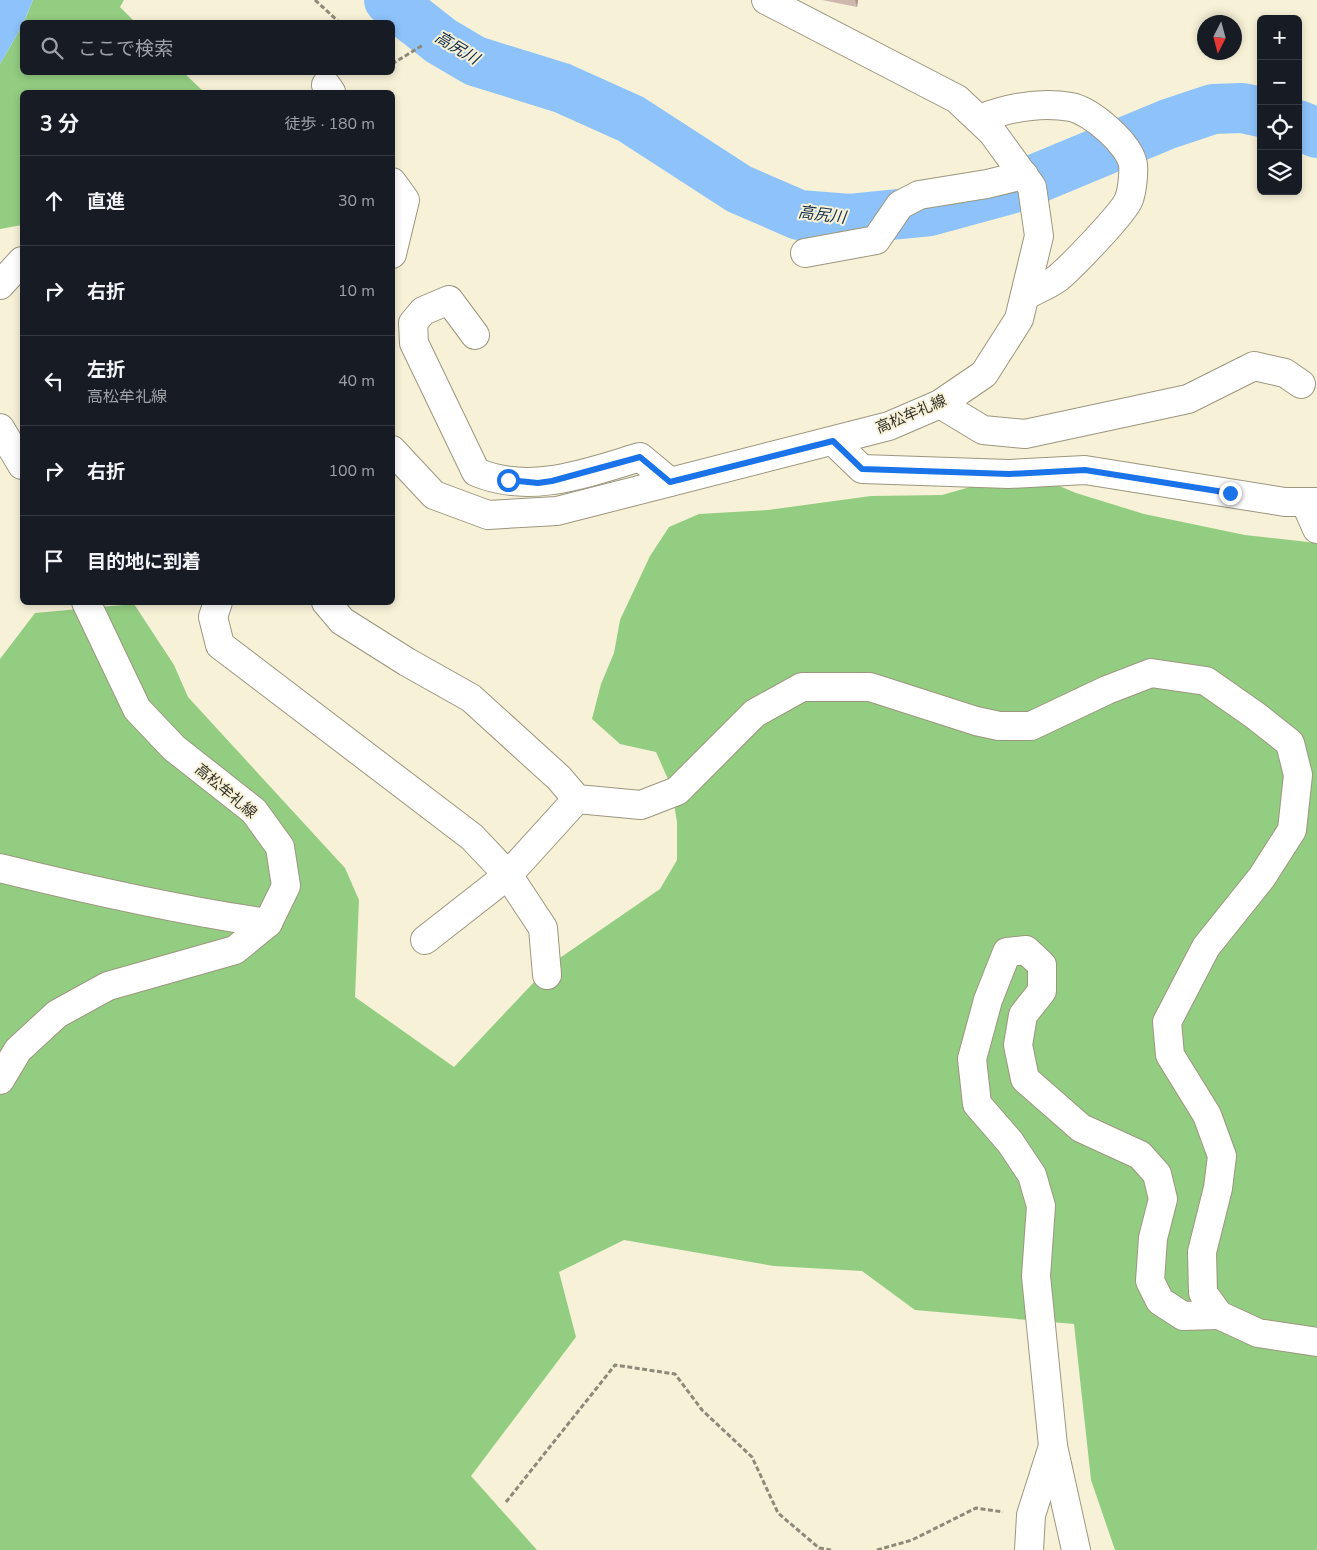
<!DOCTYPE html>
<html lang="ja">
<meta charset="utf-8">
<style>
body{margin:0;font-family:"Nunito Sans","Noto Sans JP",sans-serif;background:#242831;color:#f1f3f6}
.controls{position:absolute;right:15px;top:15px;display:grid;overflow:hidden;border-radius:8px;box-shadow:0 2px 8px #0003}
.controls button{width:45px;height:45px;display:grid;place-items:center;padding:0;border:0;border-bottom:1px solid #363941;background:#171b24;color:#f1f3f6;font:25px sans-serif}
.compass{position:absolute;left:1197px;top:15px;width:45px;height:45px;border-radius:50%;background:#171b24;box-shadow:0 2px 8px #0003;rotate:186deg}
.stop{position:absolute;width:15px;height:15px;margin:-11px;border:4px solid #1a73e8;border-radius:50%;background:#fff}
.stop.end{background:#1a73e8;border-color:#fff;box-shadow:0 1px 5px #0008}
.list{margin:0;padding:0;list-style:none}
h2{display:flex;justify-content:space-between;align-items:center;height:65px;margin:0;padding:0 20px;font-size:21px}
h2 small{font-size:16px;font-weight:400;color:#9ea1a6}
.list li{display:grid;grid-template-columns:32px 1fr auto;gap:15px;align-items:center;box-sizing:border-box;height:90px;padding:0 20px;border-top:1px solid #363941}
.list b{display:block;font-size:19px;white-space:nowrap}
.list p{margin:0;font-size:16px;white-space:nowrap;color:#9ea1a6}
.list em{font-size:16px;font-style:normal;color:#9ea1a6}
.icon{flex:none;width:28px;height:28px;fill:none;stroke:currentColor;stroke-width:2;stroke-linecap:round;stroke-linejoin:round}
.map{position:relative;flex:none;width:1317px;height:1550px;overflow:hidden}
.search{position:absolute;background:#171b24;box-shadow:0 2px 8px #0003;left:20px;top:20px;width:375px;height:55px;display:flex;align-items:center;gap:12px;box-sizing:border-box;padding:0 18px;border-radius:8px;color:#9ea1a6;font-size:19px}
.panel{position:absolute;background:#171b24;box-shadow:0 2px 8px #0003;left:20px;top:90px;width:375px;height:515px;border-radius:8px}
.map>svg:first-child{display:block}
.forest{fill:#93cd81}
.water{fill:#8dc3fa}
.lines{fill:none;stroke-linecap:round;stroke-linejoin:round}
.river{stroke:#8dc3fa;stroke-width:50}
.minor-casing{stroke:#9c967f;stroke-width:30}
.tertiary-casing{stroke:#9c967f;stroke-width:30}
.primary-casing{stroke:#9c967f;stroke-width:30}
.path{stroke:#8e8a79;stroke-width:3;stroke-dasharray:5 2.5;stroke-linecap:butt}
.minor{stroke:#fff;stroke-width:28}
.tertiary{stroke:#fff;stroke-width:28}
.primary{stroke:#fff;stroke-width:28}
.wall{fill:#ceb8ad}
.shaded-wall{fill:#a8968d}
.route{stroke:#1a73e8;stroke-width:6}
.labels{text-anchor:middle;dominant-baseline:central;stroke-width:4;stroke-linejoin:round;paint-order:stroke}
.street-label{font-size:15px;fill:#343228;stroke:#f7f1d8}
.water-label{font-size:16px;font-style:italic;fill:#112e49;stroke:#f7f1d8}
</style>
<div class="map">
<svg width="1317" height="1550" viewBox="0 0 1317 1550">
<rect width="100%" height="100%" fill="#f7f1d8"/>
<g class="forest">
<path d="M 33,0 L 124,0 L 120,7 L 135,22 L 24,22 Z"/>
<path d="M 22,26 L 22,72 L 184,73 L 204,92 L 22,92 L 22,225 L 0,229 L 0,64 Z"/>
<path d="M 1009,476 L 1045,480 L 1076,493 L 1144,514 L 1245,535 L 1317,543 L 1317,1550 L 1115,1550 L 1091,1480 L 1074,1324 L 915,1310 L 862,1271 L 774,1266 L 624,1240 L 559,1272 L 576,1337 L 471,1476 L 537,1550 L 0,1550 L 0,659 L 35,613 L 134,604 L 174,665 L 188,697 L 345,868 L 359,900 L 355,997 L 454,1067 L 551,964 L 660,889 L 677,860 L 677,822 L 671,786 L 656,752 L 620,744 L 592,719 L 601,684 L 614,653 L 620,620 L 650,556 L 669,527 L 699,514 L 768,510 L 871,496 L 942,495 Z"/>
</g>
<path class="water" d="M 0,0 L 33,0 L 22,26 L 0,64 Z"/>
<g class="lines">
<g class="river">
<path d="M 389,0 L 441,41 L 475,61 L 562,88 L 631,119 L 739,189 L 799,215 L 850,219 L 930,211 L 1014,188 L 1168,124 L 1213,109 L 1242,108 L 1261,112"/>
<path d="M 1298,125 L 1317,133"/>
</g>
<g class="minor-casing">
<g id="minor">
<path d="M 326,85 L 331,92"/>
<path d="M 979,119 C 1008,108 1039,101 1071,107 C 1091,111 1130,144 1133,165 C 1134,173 1132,191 1129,199 C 1124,213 1071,267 1058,278 C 1049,285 1035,290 1025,296"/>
<path d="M 392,182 L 405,200 L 392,254"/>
<path d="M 805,253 L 876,240 L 900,205 L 919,195 L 987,184 L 1024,175"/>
<path d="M 475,335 L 449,300 L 423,311 L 413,323 L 414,343 L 476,472 C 531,495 586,473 640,457 L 670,482"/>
<path d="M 940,404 L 983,430 L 1025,434 L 1188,399 L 1254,366 L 1285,373 L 1301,384"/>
<path d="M 833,441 L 862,469 L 1009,474 L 1085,470 L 1285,502 L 1317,502"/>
<path d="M 1305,502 L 1317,529"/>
<path d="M 218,602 L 213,617 L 220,645 L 472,837 L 508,875 L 543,928 L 547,975"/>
<path d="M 0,868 C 89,890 177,910 268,923"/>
<path d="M 425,940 L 508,875 L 577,799"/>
<path d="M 1053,1446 L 1076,1550"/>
<path d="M 1029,1550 L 1031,1515 L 1053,1446 L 1036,1276 L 1041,1206 L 1032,1175 L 1010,1142 L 977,1104 L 972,1059 L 988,1000 L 1007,952 L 1026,950 L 1042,965 L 1042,991 L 1023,1015 L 1018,1045 L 1025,1079 L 1081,1128 L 1140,1155 L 1157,1174 L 1163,1199 L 1153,1238 L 1150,1281 L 1160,1301 L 1183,1316 L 1219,1315"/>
</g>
</g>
<g class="tertiary-casing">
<path id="tertiary" d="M 326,602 L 342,621 L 407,662 L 471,698 L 559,778 L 577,799 L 641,805 L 677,791 L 755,713 L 802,687 L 870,687 L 976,721 L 999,726 L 1031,726 L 1107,690 L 1151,673 L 1206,681 L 1256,716 L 1290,743 L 1298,775 L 1292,830 L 1262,877 L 1206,947 L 1167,1022 L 1170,1055 L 1207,1115 L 1222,1156 L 1218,1188 L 1202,1252 L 1203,1293 L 1219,1315 L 1258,1333 L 1317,1342"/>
</g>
<g class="primary-casing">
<g id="primary">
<path d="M 0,285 L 22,261"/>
<path d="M 0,428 L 22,465"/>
<path d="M 392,450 L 434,495 L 488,515 L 557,511 L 889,426 L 940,404 L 984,374 L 1019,319 L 1039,236 L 1032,187 L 992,132 L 957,99 L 766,0"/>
<path d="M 0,1080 L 18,1050 L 57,1014 L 108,986 L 235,950 L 268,923 L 286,886 L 280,847 L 254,811 L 174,748 L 137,709 L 86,602"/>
</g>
</g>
<g class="path">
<path d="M 315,0 L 339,22"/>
<path d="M 392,64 L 423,45"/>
<path d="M 506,1502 L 615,1365 L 675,1374 L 702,1410 L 752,1457 L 778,1513 L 819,1548 L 831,1550"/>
<path d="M 877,1550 L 912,1540 L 976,1508 L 1003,1512"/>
</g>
<use href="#minor" class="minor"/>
<use href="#tertiary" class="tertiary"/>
<use href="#primary" class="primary"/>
</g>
<path class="wall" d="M 822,0 L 858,0 L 857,7 Z"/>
<path class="shaded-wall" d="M 855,0 L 858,0 L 857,7 Z"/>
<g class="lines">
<path class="route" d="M 508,480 L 538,483 L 552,481 L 640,457 L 670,482 L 833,441 L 862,469 L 1009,474 L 1085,470 L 1230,493"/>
</g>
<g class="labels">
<g class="street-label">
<text transform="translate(911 414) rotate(-23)">高松牟礼線</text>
<text transform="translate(226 791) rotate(40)">高松牟礼線</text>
</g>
<g class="water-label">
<text transform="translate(457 48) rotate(31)">高尻川</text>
<text transform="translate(822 215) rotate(7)">高尻川</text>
</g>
</g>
</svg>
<div class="controls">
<button>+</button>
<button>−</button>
<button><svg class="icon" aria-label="locate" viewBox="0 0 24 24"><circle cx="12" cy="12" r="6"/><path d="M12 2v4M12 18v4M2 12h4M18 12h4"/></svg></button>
<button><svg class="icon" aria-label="layers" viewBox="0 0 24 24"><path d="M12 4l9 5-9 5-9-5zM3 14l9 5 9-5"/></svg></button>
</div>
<svg class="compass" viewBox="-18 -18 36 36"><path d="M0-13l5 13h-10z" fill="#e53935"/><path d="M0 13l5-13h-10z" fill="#9ea1a6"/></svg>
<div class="stop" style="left:508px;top:480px"></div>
<div class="stop end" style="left:1230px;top:493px"></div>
<div class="search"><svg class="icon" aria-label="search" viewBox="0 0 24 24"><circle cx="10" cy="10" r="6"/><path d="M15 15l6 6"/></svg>ここで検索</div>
<section class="panel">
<h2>3 分<small>徒歩 · 180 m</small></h2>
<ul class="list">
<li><svg class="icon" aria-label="ahead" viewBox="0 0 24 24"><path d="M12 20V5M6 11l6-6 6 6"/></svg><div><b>直進</b></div><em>30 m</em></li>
<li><svg class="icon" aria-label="right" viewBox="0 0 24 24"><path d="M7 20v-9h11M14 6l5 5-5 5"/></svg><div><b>右折</b></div><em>10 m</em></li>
<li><svg class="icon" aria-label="left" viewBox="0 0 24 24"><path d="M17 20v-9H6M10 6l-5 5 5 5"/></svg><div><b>左折</b><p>高松牟礼線</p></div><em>40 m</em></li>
<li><svg class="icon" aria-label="right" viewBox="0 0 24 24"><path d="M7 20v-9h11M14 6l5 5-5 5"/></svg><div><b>右折</b></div><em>100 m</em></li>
<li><svg class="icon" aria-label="arrive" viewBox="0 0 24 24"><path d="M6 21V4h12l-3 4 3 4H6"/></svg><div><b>目的地に到着</b></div></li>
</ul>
</section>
</div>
